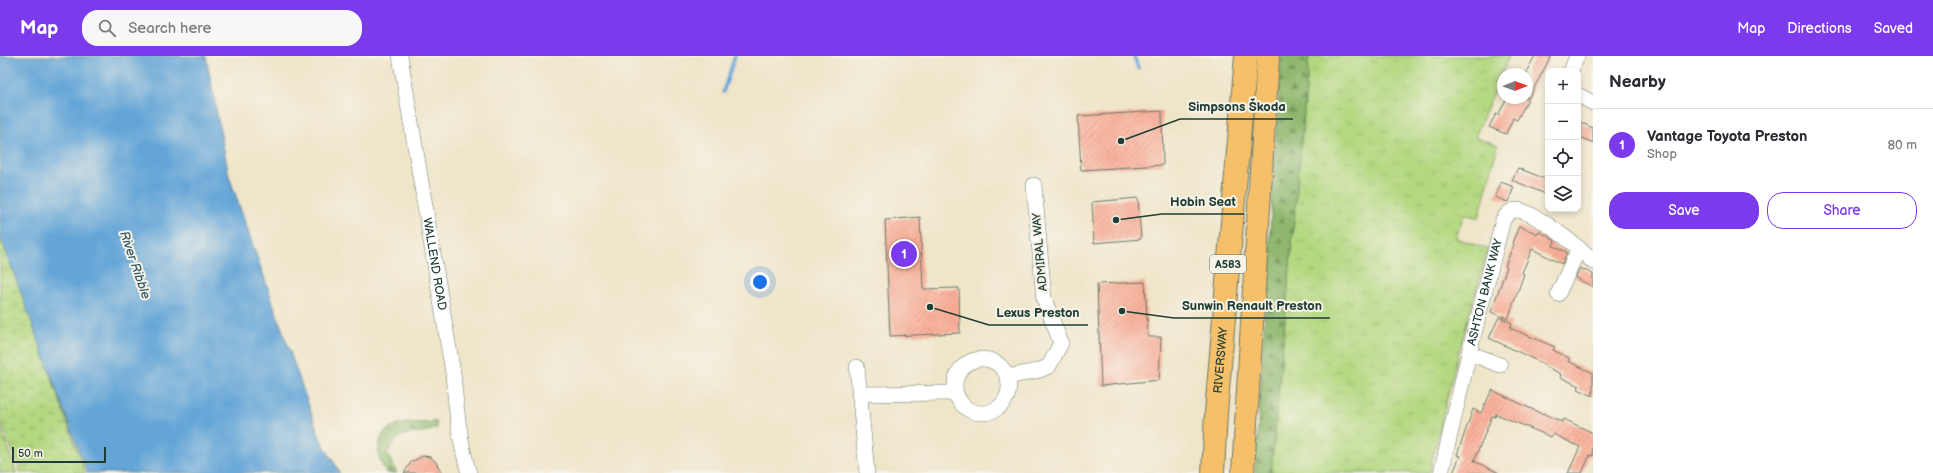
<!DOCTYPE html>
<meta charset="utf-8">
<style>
body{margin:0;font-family:"Balsamiq Sans",sans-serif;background:#f7f7f7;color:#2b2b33}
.controls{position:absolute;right:12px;top:12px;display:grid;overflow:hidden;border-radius:8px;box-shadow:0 2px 6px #0003}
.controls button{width:36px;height:36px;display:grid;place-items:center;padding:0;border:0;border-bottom:1px solid #e1e1e2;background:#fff;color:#2b2b33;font:20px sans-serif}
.compass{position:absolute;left:1497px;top:12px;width:36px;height:36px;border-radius:50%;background:#fff;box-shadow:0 2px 6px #0003;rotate:89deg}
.scale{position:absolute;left:12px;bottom:10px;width:94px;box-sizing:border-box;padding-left:4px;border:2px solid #1f3d34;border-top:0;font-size:11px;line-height:14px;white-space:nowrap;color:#1f3d34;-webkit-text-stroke:3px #f7f3e8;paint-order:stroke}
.you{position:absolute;left:760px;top:226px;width:14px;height:14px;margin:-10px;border:3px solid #fff;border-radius:50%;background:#1a73e8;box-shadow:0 0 0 6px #1a73e833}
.badge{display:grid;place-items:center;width:26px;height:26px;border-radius:50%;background:#7c3aed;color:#fff;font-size:13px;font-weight:700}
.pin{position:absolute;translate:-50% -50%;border:2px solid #fff;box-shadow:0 1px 4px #0006}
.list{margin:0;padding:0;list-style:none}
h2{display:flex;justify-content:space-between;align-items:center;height:52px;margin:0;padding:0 16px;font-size:17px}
h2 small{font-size:13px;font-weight:400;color:#7c7c81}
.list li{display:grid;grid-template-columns:26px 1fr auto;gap:12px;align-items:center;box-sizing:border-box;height:72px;padding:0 16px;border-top:1px solid #e1e1e2}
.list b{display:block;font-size:15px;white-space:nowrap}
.list p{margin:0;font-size:13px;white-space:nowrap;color:#7c7c81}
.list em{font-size:13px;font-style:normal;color:#7c7c81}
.actions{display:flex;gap:8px;padding:12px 16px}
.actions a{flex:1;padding:9px 0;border:1px solid #7c3aed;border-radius:16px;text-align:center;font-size:14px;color:#7c3aed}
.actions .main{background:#7c3aed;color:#fff}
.icon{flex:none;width:22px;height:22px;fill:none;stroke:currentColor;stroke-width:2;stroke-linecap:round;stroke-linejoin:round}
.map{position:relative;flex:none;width:1593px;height:417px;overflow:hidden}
header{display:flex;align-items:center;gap:24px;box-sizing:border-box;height:56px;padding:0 20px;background:#7c3aed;color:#fff}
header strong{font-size:19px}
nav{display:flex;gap:22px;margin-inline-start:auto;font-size:14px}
.search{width:280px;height:36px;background:#f7f7f7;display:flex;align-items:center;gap:10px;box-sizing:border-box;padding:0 14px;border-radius:16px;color:#7c7c81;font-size:15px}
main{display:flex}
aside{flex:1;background:#fff}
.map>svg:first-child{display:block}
.grass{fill:url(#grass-tufts);stroke:#6a8a5a}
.forest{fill:url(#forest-firs);stroke:#577a51}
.wetland{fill:url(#wetland-marsh);stroke:#6a8a5a}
.water{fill:#64a5d7;stroke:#427186}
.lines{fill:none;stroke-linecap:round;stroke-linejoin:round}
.stream{stroke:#64a5d7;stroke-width:3.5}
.building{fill:url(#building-hatch)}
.minor-casing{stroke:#687868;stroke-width:16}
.trunk-casing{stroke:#687868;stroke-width:24}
.minor{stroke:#fff;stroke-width:15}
.trunk{stroke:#f6c06b;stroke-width:22}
.labels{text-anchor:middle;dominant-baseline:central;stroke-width:4;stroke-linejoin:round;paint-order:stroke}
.shield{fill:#f7f3e8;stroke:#60746a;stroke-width:1}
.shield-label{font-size:11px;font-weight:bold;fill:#1f3d34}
.street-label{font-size:12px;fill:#1f3d34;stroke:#f7f3e8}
.water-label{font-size:13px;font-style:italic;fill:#345c65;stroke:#f7f3e8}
.leader{fill:none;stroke:#1f3d34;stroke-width:1.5}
.callout-dot{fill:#1f3d34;stroke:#f7f3e8;stroke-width:1.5}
.callout-label{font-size:13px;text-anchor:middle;font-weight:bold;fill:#1f3d34;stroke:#f7f3e8;stroke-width:4;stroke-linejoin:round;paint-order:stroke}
</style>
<header>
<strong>Map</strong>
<div class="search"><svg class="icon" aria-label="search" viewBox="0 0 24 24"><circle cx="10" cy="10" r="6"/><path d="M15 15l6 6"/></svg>Search here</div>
<nav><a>Map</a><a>Directions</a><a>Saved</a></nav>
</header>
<main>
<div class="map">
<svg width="1593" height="417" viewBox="0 0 1593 417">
<defs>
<pattern id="grass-tufts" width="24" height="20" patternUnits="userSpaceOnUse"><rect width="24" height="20" fill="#b4d880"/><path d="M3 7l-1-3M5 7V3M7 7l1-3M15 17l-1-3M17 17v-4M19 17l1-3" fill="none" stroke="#9aba6f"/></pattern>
<pattern id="forest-firs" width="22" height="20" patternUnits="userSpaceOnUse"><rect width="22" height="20" fill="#8fb86e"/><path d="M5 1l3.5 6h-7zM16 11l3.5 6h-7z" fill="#74975b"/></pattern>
<pattern id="wetland-marsh" width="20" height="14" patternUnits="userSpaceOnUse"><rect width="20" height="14" fill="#b4d880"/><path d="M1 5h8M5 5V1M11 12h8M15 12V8" fill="none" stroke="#9aba6f"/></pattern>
<pattern id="building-hatch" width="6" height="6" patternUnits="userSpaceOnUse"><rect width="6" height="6" fill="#fbae97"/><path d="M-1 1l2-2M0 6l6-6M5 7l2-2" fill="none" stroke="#cb8f7c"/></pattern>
</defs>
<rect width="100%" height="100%" fill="#f7f3e8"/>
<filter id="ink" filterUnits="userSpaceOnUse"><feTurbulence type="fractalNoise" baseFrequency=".025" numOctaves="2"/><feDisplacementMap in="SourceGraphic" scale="8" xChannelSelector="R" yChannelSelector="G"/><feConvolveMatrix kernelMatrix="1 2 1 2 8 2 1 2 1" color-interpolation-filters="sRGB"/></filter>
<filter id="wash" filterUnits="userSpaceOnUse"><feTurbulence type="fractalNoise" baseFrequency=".012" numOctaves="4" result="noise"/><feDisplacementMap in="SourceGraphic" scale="16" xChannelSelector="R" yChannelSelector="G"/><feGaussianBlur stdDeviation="0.9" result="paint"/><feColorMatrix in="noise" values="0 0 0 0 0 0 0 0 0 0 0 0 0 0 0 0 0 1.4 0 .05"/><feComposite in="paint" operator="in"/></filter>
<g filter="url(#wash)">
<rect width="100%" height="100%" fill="#efe5c9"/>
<g class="grass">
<path d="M 1309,0 L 1509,0 L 1475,81 L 1498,89 L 1479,162 L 1464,158 L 1456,182 L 1488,193 L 1456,306 L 1429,417 L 1271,417 Z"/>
<path d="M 0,368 L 16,416 L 16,417 L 0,417 Z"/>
</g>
<g class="forest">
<path d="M 1281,0 L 1309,0 L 1271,417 L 1255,417 Z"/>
<path d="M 436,365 L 437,372 C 414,382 403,369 387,397 L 397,417 L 386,417 C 380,406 376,397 380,385 C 387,360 417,370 436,365 Z"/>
</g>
<path class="wetland" d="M 0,176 L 85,417 L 21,417 L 0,363 Z"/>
<path class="water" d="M 0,0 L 206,0 L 229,120 L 320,382 L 340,417 L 87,417 L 0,180 Z"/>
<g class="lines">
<g class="stream">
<path d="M 1134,0 L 1138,12"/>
<path d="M 723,36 L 735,0"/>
</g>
</g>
<g id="blocks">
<g class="building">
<path d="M 1535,0 L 1551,0 L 1517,64 L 1513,62 L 1506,78 L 1489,71 L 1496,58 L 1498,59 L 1507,42 L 1527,42 L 1527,14 Z"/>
<path d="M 1162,55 L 1163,109 L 1081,114 L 1078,60 Z"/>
<path d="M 1578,65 L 1593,72 L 1593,87 L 1578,80 Z"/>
<path d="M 1518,112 L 1548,124 L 1548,139 L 1512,124 Z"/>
<path d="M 1501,126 L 1514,131 L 1508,146 L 1495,141 Z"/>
<path d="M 1138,142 L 1141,183 L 1094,187 L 1092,146 Z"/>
<path d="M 920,161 L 923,233 L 959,232 L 960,277 L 890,280 L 885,164 Z"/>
<path d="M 1519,170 L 1538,178 L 1539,176 L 1546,179 L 1555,185 L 1553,190 L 1567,196 L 1562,208 L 1532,193 L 1522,217 L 1524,218 L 1508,263 L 1491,256 L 1507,211 L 1505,210 L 1514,188 L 1512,187 Z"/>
<path d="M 1580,212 L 1593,218 L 1593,231 L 1575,222 Z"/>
<path d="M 1145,226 L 1148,281 L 1161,281 L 1159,324 L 1101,330 L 1097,228 Z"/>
<path d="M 1499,261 L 1512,267 L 1510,272 L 1555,291 L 1553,294 L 1569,302 L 1568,305 L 1593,317 L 1593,340 L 1578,333 L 1579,330 L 1560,321 L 1561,318 L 1545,310 L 1546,309 L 1489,282 Z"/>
<path d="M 1492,334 L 1542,358 L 1543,357 L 1562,366 L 1564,363 L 1593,377 L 1593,400 L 1590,399 L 1582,417 L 1568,417 L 1580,391 L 1553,378 L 1551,381 L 1496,358 L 1495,361 L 1492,360 L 1474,405 L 1499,417 L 1453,417 L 1460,400 L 1457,399 L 1473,353 L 1481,357 Z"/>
<path d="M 423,400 L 430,401 L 435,405 L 442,417 L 404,417 L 411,406 Z"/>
</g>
</g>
</g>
<g filter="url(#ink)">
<use href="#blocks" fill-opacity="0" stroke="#687868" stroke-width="1"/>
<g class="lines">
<g class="minor-casing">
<g id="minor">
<path id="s1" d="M 400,0 L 453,317 C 456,351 459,384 469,417"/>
<path d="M 1571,15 L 1577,0"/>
<path d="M 1578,39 L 1593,47"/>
<path d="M 1558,238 L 1579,192"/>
<path d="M 1469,297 L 1500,309"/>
<circle cx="982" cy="330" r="27"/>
<path d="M 857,311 L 867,417"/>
<path d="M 1008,321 L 1040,314 L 1049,310 L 1061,287 L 1044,243 L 1034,129"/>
<path d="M 859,338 L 955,337"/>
<path id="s2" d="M 1441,417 L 1469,297 L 1503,164 C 1507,158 1510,154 1517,154 C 1536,156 1580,192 1593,206"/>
</g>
</g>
<g class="trunk-casing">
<g id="trunk">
<path id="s3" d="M 1213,417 L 1216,357 L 1246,0"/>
<path d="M 1243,417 L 1268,0"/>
</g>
</g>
<use href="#minor" class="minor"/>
<use href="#trunk" class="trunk"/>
</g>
</g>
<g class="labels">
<rect class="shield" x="1210" y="199" width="36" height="18" rx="3"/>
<g class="shield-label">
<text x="1228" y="208">A583</text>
</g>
<g class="street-label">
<text transform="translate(1040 196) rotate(-95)">ADMIRAL WAY</text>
<text stroke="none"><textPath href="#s1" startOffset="211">WALLEND ROAD</textPath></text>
<text stroke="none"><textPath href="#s2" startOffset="186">ASHTON BANK WAY</textPath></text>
<text stroke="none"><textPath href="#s3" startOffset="113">RIVERSWAY</textPath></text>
</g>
<g class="water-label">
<text transform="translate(135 209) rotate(71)">River Ribble</text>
</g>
</g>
<path class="leader" d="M1121 85L1180 63H1293M1116 164L1162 158H1244M1122 255L1174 262H1330M930 251L989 269H1088"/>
<g class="callout-dot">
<circle cx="1121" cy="85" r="4"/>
<circle cx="1116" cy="164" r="4"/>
<circle cx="1122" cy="255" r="4"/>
<circle cx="930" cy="251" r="4"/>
</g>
<g class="callout-label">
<text x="1237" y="55">Simpsons Škoda</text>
<text x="1203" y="150">Hobin Seat</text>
<text x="1252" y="254">Sunwin Renault Preston</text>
<text x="1038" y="261">Lexus Preston</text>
</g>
</svg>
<div class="controls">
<button>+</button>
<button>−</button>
<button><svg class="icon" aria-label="locate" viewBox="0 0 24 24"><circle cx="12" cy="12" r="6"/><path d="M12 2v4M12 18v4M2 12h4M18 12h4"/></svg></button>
<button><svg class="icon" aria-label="layers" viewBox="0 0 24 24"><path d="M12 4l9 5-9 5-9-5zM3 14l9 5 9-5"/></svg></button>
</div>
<svg class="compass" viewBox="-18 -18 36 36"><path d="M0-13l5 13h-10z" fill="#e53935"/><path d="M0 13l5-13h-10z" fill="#7c7c81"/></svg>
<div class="scale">50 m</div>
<div class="you"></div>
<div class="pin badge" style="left:904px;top:198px">1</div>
</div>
<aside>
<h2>Nearby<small></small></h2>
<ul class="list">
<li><span class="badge">1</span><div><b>Vantage Toyota Preston</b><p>Shop</p></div><em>80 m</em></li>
</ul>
<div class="actions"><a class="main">Save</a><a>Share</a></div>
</aside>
</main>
